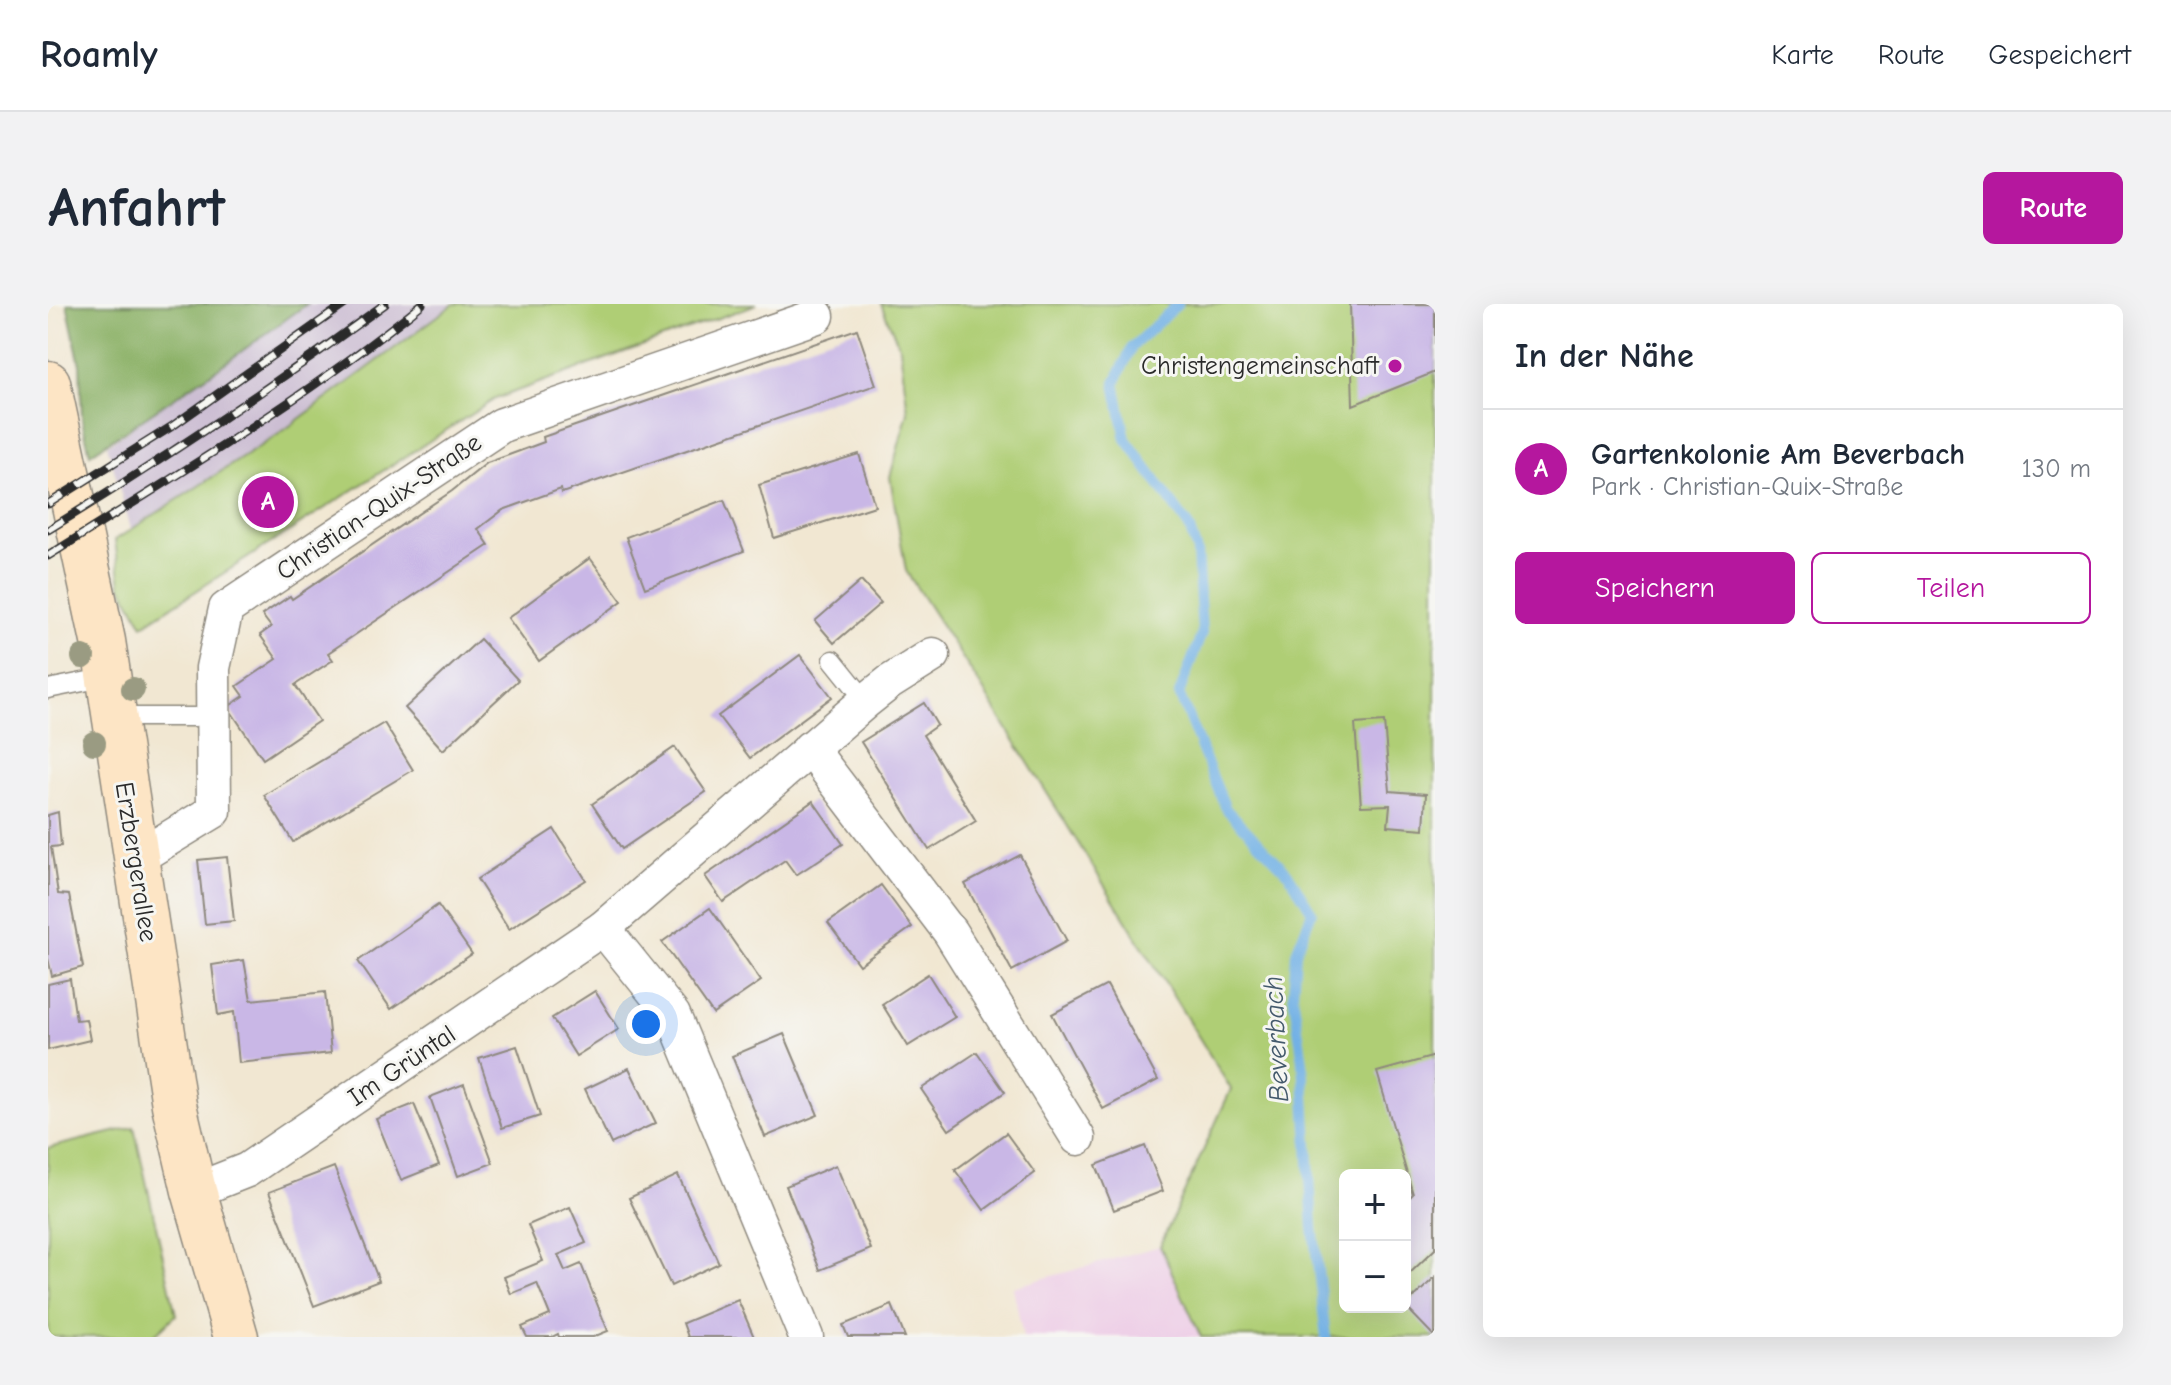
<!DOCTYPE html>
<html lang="de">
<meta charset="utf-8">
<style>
body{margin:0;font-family:"Comic Neue",sans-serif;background:#f2f2f3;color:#1f2937}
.controls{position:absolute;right:24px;bottom:24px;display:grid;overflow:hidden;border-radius:12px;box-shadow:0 8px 32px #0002}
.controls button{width:72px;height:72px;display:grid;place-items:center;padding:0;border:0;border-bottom:2px solid #e0e1e3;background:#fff;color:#1f2937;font:40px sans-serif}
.you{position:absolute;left:598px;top:720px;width:28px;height:28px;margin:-20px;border:6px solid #fff;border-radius:50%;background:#1a73e8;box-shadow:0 0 0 12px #1a73e833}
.badge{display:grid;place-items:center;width:52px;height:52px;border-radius:50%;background:#b5179e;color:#fff;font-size:26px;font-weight:700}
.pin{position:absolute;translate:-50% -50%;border:4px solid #fff;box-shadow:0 2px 8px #0006}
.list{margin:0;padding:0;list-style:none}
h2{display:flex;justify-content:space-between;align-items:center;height:104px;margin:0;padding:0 32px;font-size:34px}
h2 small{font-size:26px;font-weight:400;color:#747a83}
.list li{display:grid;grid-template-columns:52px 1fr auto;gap:24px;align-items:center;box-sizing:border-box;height:120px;padding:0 32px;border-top:2px solid #e0e1e3}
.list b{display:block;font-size:30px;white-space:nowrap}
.list p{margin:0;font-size:26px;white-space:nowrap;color:#747a83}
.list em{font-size:26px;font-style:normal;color:#747a83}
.actions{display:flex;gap:16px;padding:24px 32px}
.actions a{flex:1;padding:18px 0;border:2px solid #b5179e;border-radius:12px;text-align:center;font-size:28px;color:#b5179e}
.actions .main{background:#b5179e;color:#fff}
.map{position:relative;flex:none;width:1387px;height:1033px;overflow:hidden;border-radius:12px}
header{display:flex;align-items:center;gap:48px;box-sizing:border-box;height:112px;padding:0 40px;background:#fff;border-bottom:2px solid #e0e1e3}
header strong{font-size:38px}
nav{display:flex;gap:44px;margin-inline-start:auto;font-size:28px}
.intro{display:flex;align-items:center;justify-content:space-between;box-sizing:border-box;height:192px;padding:0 48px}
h1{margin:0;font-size:56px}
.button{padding:20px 36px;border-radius:12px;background:#b5179e;color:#fff;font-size:28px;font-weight:700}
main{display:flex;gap:48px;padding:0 48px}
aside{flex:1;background:#fff;border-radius:12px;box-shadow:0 8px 32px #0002}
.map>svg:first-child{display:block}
.built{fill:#eed0e7}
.industrial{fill:#ccbed3}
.green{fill:#afce75;stroke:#6d7c50;stroke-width:2;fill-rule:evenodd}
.forest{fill:#8bb166;stroke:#5b6e48;stroke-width:2}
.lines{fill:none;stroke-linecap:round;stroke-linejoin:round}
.stream{stroke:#72b1e5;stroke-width:10}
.building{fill:#c9b7e6}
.lane-casing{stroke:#8e897e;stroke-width:21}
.street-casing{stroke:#8e897e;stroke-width:37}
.secondary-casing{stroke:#8e897e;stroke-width:47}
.lane{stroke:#fff;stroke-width:18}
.street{stroke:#fff;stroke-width:34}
.secondary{stroke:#fde5c5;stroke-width:44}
.rail-casing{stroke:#2b2b2b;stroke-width:9}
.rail{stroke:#f6f6f2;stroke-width:6;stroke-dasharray:18;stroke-linecap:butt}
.tree{fill:#9a9b82}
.poi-dot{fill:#b5179e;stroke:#f6f6f2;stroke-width:3}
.labels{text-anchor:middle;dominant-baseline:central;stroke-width:6;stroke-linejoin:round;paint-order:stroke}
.poi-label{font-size:26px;fill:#2b2b2b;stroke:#f6f6f2;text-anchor:end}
.street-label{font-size:26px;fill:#2b2b2b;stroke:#f6f6f2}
.water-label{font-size:28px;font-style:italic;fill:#445a6c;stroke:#f6f6f2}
</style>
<header>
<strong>Roamly</strong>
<nav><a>Karte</a><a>Route</a><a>Gespeichert</a></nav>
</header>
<div class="intro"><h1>Anfahrt</h1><a class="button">Route</a></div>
<main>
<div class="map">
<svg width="1387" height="1033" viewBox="0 0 1387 1033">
<rect width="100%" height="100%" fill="#f6f6f2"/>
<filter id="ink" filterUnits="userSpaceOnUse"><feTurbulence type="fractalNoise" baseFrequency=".0125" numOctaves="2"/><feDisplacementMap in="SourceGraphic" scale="16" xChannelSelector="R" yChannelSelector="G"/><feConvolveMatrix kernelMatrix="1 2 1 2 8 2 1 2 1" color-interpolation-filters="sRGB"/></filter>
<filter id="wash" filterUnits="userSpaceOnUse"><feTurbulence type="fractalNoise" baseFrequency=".006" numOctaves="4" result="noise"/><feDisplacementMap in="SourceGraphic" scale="32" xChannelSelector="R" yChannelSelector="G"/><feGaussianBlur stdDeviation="1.8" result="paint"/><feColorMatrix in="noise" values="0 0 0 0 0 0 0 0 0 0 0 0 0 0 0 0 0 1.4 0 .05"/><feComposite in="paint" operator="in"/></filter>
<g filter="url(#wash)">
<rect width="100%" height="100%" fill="#f1e7d2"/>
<path class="built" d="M 1112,942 L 1153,1033 L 975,1033 L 965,983 Z"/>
<path class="industrial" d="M 259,0 L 406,0 L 231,130 L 83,225 L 59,141 Z"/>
<g class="green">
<path d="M 406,0 L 709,0 L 447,95 L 95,321 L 73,281 L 67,236 L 231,130 Z"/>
<path d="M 833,0 L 1387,0 L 1387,1033 L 1153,1033 L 1112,942 L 1183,785 L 925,370 L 858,267 L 842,173 L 860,108 L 852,44 ZM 1297,871 L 1357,871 L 1357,1003 L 1297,1003 Z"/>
<path d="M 86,823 L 128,1011 L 104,1033 L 0,1033 L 0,844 Z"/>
</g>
<path class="forest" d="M 19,0 L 259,0 L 169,65 L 42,150 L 34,116 L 32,61 Z"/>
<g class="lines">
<path class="stream" d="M 1130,0 L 1084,43 L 1067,79 L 1078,135 L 1141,223 L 1149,248 L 1154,329 L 1131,390 L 1178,505 L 1240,569 L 1264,608 L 1248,648 L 1245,690 L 1255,758 L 1265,923 L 1278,1033"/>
</g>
<g id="blocks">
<g class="building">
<path d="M 1302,0 L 1387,0 L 1387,68 L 1305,101 Z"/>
<path d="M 809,25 L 828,81 L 514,189 L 513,185 L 455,206 L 430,225 L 441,241 L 280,349 L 285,356 L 247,381 L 271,417 L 215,455 L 180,403 L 196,392 L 189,382 L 229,355 L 212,331 L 223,323 L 214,311 L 242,292 L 244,295 L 404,187 L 439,159 L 496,138 L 495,133 Z"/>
<path d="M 811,150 L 827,202 L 726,234 L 711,181 Z"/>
<path d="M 676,196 L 696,247 L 597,284 L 578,233 Z"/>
<path d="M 542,254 L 574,297 L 491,357 L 460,314 Z"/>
<path d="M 813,277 L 833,299 L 786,339 L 767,317 Z"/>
<path d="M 432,335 L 470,376 L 395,446 L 357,404 Z"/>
<path d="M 752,351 L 784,393 L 702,454 L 670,412 Z"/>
<path d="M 876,399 L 889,421 L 875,431 L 928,517 L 881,546 L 813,438 Z"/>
<path d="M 1336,418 L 1342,487 L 1378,490 L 1376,525 L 1340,522 L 1342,501 L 1313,502 L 1307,420 Z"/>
<path d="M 336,419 L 365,466 L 245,538 L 216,491 Z"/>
<path d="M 627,443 L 658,488 L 574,545 L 544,500 Z"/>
<path d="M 765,497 L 795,540 L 748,571 L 737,556 L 675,598 L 657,572 Z"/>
<path d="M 10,508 L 13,542 L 3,543 L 10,590 L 21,591 L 35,663 L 4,672 L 0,654 L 0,511 Z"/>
<path d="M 506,525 L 538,576 L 461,625 L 429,575 Z"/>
<path d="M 972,551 L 1019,637 L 964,667 L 917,580 Z"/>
<path d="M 179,553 L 186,617 L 157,620 L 150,556 Z"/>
<path d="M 833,581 L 864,623 L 811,661 L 780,619 Z"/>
<path d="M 390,601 L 424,650 L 343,705 L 310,657 Z"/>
<path d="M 662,604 L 713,677 L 665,710 L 614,638 Z"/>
<path d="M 196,656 L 203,696 L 277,688 L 283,749 L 191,759 L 186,708 L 170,711 L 164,661 Z"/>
<path d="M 880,670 L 907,713 L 860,742 L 834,700 Z"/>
<path d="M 22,675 L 28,716 L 38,715 L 42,736 L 0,746 L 0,680 Z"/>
<path d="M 1059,681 L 1110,776 L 1055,805 L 1004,710 Z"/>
<path d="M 547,687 L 571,725 L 528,752 L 504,714 Z"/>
<path d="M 736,730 L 770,811 L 717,833 L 684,752 Z"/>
<path d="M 469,742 L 492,812 L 454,824 L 431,754 Z"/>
<path d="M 929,748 L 957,788 L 901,826 L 873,785 Z"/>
<path d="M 1387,752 L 1387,945 L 1357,974 L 1357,898 L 1365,890 L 1329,768 Z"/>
<path d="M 581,764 L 608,819 L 563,840 L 537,785 Z"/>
<path d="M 416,780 L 445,859 L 410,872 L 382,793 Z"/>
<path d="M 366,800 L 391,861 L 353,876 L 328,815 Z"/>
<path d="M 958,829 L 987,869 L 936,906 L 907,866 Z"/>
<path d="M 1097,842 L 1115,887 L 1066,906 L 1048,861 Z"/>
<path d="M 788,861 L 823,945 L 772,966 L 738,882 Z"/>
<path d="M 286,863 L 331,977 L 266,1002 L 221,888 Z"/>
<path d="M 630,871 L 671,959 L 623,982 L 581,894 Z"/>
<path d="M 522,903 L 538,939 L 510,951 L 517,967 L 533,960 L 560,1027 L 545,1033 L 511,1033 L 510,1030 L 504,1033 L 479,1033 L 474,1023 L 502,1011 L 489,979 L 463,990 L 456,973 L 495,957 L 480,921 Z"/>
<path d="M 1387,973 L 1387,1033 L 1357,1002 Z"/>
<path d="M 690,996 L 706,1033 L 640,1033 L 635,1019 Z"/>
<path d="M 844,1001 L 857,1033 L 800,1033 L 795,1021 Z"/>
</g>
</g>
</g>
<g filter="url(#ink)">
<use href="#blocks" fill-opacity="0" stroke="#8e897e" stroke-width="2"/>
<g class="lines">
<g class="lane-casing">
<g id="lane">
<path d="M 785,356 L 818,397"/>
<path d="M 0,385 L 60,373"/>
<path d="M 66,413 L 147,413"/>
</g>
</g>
<g class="street-casing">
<g id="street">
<path d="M 762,444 L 902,628 L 1030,834"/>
<path d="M 87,555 L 166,507 L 165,364 L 178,305 L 454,121 L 769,12"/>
<path d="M 555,624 L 625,711 L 758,1033"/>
<path d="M 146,887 L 199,866 L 555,624 L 818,397 L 842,378 L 885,351"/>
</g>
</g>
<g class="secondary-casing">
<path id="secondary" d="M 0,79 L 55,337 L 126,801 L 146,887 L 188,1033"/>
</g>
<use href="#lane" class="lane"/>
<use href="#street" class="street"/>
<use href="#secondary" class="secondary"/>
<g class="rail-casing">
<g id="rail">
<path d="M 0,200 L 126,121 L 297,0"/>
<path d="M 0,226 C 116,155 228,80 337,0"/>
<path d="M 0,252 C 127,172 257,95 374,0"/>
</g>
</g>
<use href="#rail" class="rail"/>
</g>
<g class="tree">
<circle cx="35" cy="353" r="12"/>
<circle cx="85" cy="385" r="12"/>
<circle cx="46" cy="439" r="12"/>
</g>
</g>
<circle class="poi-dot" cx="1347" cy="62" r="8"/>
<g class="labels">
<g class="poi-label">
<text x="1331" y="62">Christengemeinschaft</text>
</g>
<g class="street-label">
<text transform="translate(331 203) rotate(-34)">Christian-Quix-Straße</text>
<text transform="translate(88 558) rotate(81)">Erzbergerallee</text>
<text transform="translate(354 762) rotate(-34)">Im Grüntal</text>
</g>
<g class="water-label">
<text transform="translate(1228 735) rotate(-93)">Beverbach</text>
</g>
</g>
</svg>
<div class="controls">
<button>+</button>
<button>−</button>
</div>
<div class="you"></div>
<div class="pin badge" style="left:220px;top:198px">A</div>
</div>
<aside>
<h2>In der Nähe<small></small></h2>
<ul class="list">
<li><span class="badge">A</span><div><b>Gartenkolonie Am Beverbach</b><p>Park · Christian-Quix-Straße</p></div><em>130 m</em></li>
</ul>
<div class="actions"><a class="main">Speichern</a><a>Teilen</a></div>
</aside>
</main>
